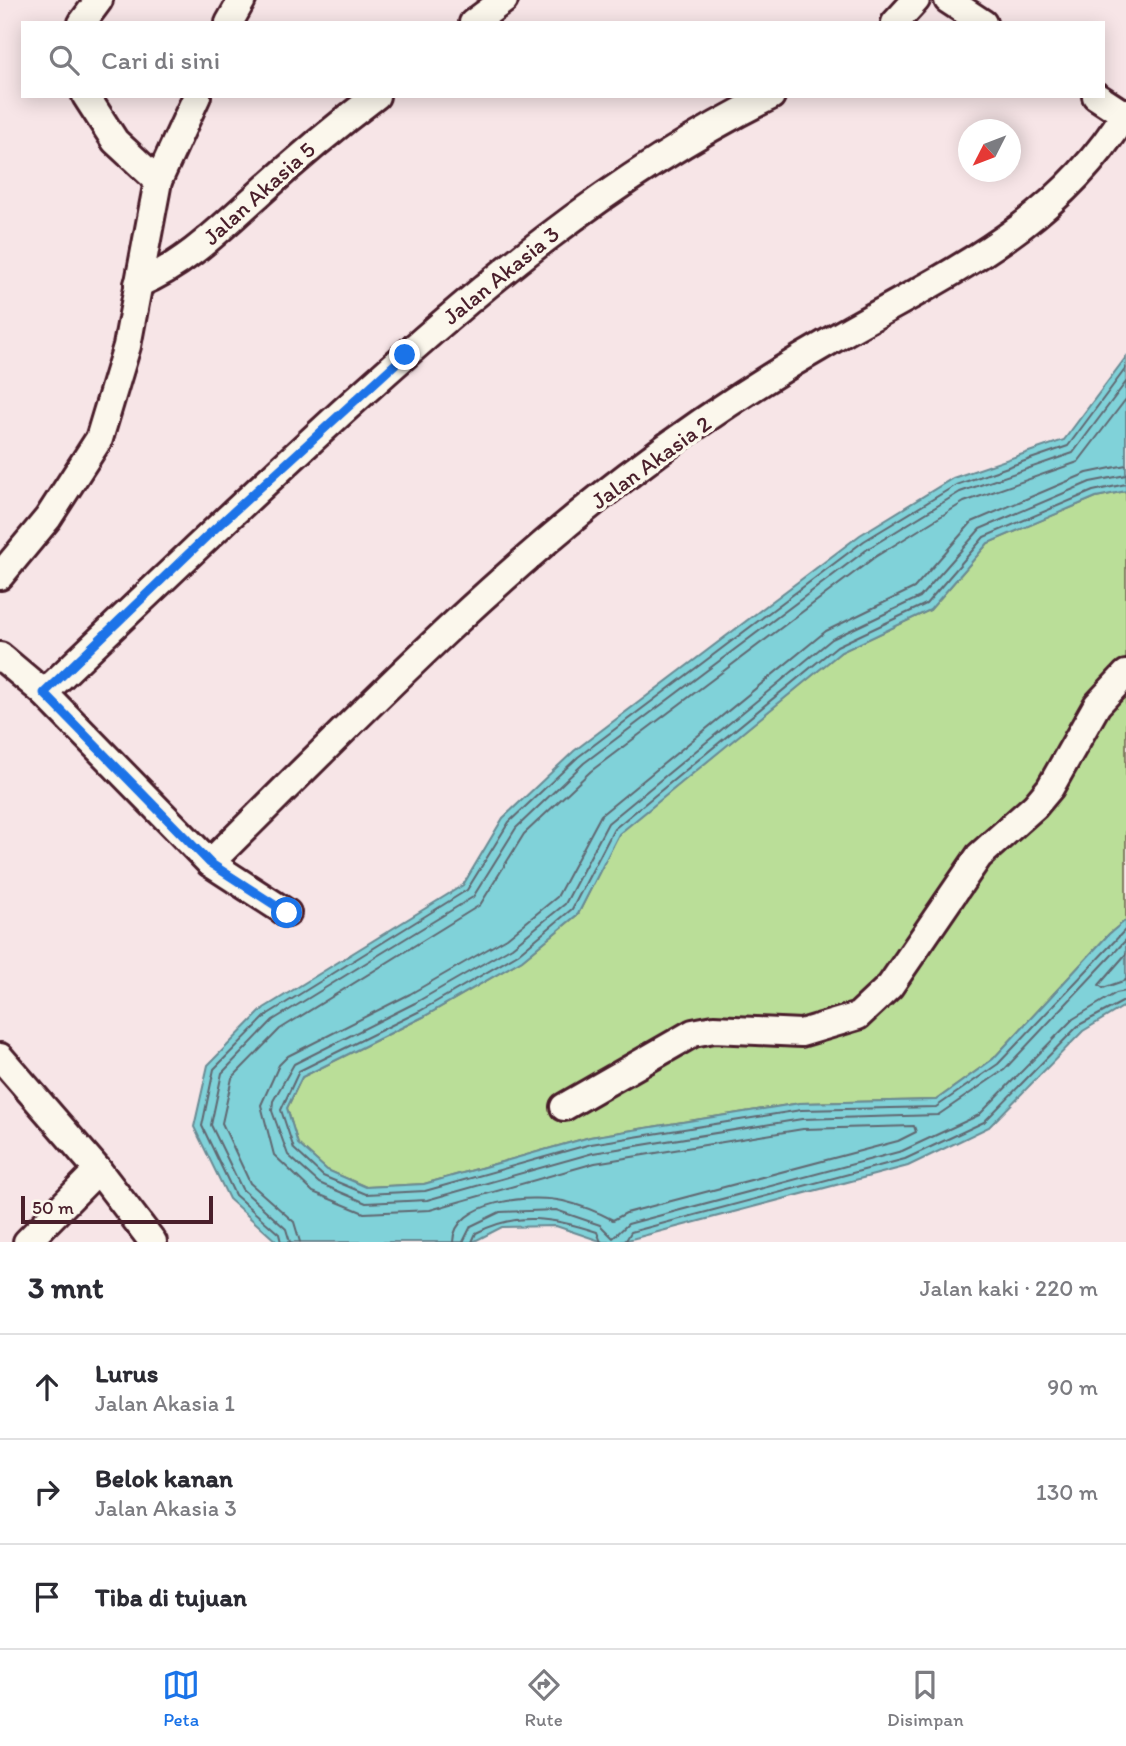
<!DOCTYPE html>
<html lang="id">
<meta charset="utf-8">
<style>
body{margin:0;font-family:Itim,sans-serif;background:#f7f7f7;color:#2b2b33}
.compass{position:absolute;left:958px;top:119px;width:63px;height:63px;border-radius:50%;background:#fff;box-shadow:0 4px 18px #0003;rotate:228deg}
.scale{position:absolute;left:21px;bottom:18px;width:192px;box-sizing:border-box;padding-left:7px;border:4px solid #4a1f2b;border-top:0;font-size:19px;line-height:24px;white-space:nowrap;color:#4a1f2b;-webkit-text-stroke:5px #fbf7ec;paint-order:stroke}
.stop{position:absolute;width:21px;height:21px;margin:-16px;border:5px solid #1a73e8;border-radius:50%;background:#fff}
.stop.end{background:#1a73e8;border-color:#fff;box-shadow:0 2px 7px #0008}
.list{margin:0;padding:0;list-style:none}
h2{display:flex;justify-content:space-between;align-items:center;height:91px;margin:0;padding:0 28px;font-size:30px}
h2 small{font-size:23px;font-weight:400;color:#7c7c81}
.list li{display:grid;grid-template-columns:46px 1fr auto;gap:21px;align-items:center;box-sizing:border-box;height:105px;padding:0 28px;border-top:2px solid #e1e1e2}
.list b{display:block;font-size:26px;white-space:nowrap}
.list p{margin:0;font-size:23px;white-space:nowrap;color:#7c7c81}
.list em{font-size:23px;font-style:normal;color:#7c7c81}
.icon{flex:none;width:38px;height:38px;fill:none;stroke:currentColor;stroke-width:2;stroke-linecap:round;stroke-linejoin:round}
.map{position:relative;flex:none;width:1126px;height:1242px;overflow:hidden}
.search{position:absolute;background:#fff;box-shadow:0 4px 18px #0003;left:21px;right:21px;top:21px;height:77px;display:flex;align-items:center;gap:18px;box-sizing:border-box;padding:0 24px;border-radius:0px;color:#7c7c81;font-size:26px}
.sheet{height:406px;background:#fff}
nav{display:flex;justify-content:space-around;align-items:center;box-sizing:border-box;height:98px;border-top:2px solid #e1e1e2;background:#fff;font-size:19px;color:#7c7c81}
nav a{display:grid;justify-items:center;gap:4px}
nav .on{color:#1a73e8}
.map>svg:first-child{display:block}
.green{fill:#bade98;stroke:#827e62;stroke-width:2}
.water{fill:#80d2d9;stroke:#6a8a93;stroke-width:2}
.lines{fill:none;stroke-linecap:round;stroke-linejoin:round}
.shore{stroke:#606771;stroke-width:2}
.minor-casing{stroke:#4a1f2b;stroke-width:32}
.minor{stroke:#fbf7ec;stroke-width:26}
.route{stroke:#1a73e8;stroke-width:9}
.labels{text-anchor:middle;dominant-baseline:central;stroke-width:7;stroke-linejoin:round;paint-order:stroke}
.street-label{font-size:23px;fill:#4a1f2b;stroke:#fbf7ec}
</style>
<div class="map">
<svg width="1126" height="1242" viewBox="0 0 1126 1242">
<rect width="100%" height="100%" fill="#f7e5e7"/>
<filter id="ink" filterUnits="userSpaceOnUse"><feTurbulence type="fractalNoise" baseFrequency=".0143" numOctaves="2"/><feDisplacementMap in="SourceGraphic" scale="14" xChannelSelector="R" yChannelSelector="G"/><feConvolveMatrix kernelMatrix="1 2 1 2 8 2 1 2 1" color-interpolation-filters="sRGB"/></filter>
<g filter="url(#ink)">
<path class="green" d="M 1126,491 L 1126,920 L 1109,934 L 993,1059 L 936,1100 L 800,1103 L 590,1137 L 424,1184 L 366,1187 L 327,1170 L 298,1144 L 287,1108 L 302,1077 L 423,1017 L 522,960 L 578,914 L 618,834 L 841,652 L 930,610 L 988,543 L 1096,497 Z"/>
<path class="water" d="M 1126,357 L 1126,491 L 1096,497 L 988,543 L 930,610 L 841,652 L 619,834 L 578,914 L 522,960 L 423,1017 L 302,1077 L 287,1108 L 298,1144 L 327,1170 L 366,1187 L 424,1184 L 590,1137 L 800,1103 L 936,1100 L 993,1059 L 1109,934 L 1126,920 L 1126,1005 L 1083,1031 L 989,1127 L 908,1166 L 620,1242 L 603,1242 L 556,1226 L 502,1227 L 473,1242 L 277,1242 L 229,1199 L 194,1127 L 208,1065 L 264,1008 L 463,885 L 503,818 L 574,751 L 860,535 L 953,478 L 1064,440 Z"/>
<g class="lines">
<g class="shore">
<path d="M 1126,475 L 1090,482 L 980,529 L 920,597 L 832,639 L 608,823 L 565,904 L 512,947 L 415,1003 L 294,1064 L 273,1101 L 272,1111 L 288,1155 L 319,1183 L 366,1203 L 427,1200 L 593,1153 L 802,1119 L 938,1115 L 1004,1070 L 1126,940"/>
<path d="M 1126,484 L 1093,491 L 984,537 L 926,604 L 837,646 L 614,829 L 572,909 L 518,954 L 420,1011 L 299,1071 L 281,1110 L 294,1149 L 323,1176 L 366,1194 L 425,1191 L 591,1144 L 801,1110 L 936,1107 L 998,1064 L 1126,929"/>
<path d="M 1126,954 L 1099,985 L 1103,988 L 1126,980"/>
<path d="M 281,1242 L 279,1234 L 235,1195 L 202,1126 L 214,1069 L 268,1014 L 467,890 L 509,822 L 578,757 L 864,541 L 956,485 L 1068,446 L 1126,368"/>
<path d="M 290,1242 L 286,1229 L 242,1189 L 211,1125 L 222,1073 L 273,1020 L 473,897 L 516,828 L 584,763 L 869,548 L 960,492 L 1073,453 L 1126,382"/>
<path d="M 300,1242 L 294,1222 L 250,1183 L 222,1123 L 232,1078 L 280,1029 L 480,905 L 524,834 L 591,771 L 875,557 L 964,502 L 1078,462 L 1126,399"/>
<path d="M 453,1242 C 454,1200 532,1194 563,1201 C 580,1205 598,1212 613,1220 L 626,1213 L 898,1141 L 916,1132 L 914,1126 L 803,1129 L 595,1163 L 430,1210 L 364,1213 L 313,1192 L 274,1155 L 261,1105 L 279,1065 L 288,1056 L 410,994 L 507,938 L 557,897 L 601,815 L 826,631 L 914,588 L 972,522 L 1087,473 L 1126,465"/>
<path d="M 463,1242 L 471,1226 L 500,1212 L 556,1210 L 600,1225 L 613,1238 L 628,1224 L 902,1151 L 979,1115 L 1073,1019 L 1116,993 L 1126,991"/>
<path d="M 472,1242 L 476,1233 C 517,1211 554,1218 597,1232 L 601,1242"/>
<path d="M 625,1242 L 631,1232 L 905,1159 L 984,1122 L 1079,1025 L 1126,1000"/>
</g>
<g class="minor-casing">
<g id="minor">
<path d="M 948,0 L 983,23"/>
<path d="M 82,23 L 99,0"/>
<path d="M 229,23 L 242,0"/>
<path d="M 473,23 L 504,0"/>
<path d="M 895,23 L 916,0"/>
<path d="M 86,96 L 115,141 L 158,181"/>
<path d="M 1096,96 L 1125,115"/>
<path d="M 138,284 C 186,264 221,228 259,194 C 297,159 335,127 376,96"/>
<path d="M 0,576 L 48,518 L 99,439 L 127,346 L 158,181 L 197,96"/>
<path d="M 0,656 L 44,693 L 210,863 L 287,913"/>
<path d="M 44,693 C 142,599 241,505 341,413 C 474,292 609,176 771,96"/>
<path d="M 210,863 C 345,730 477,591 627,476 C 695,424 768,376 842,334 C 951,272 1059,224 1126,112"/>
<path d="M 0,1057 L 98,1170 L 153,1242"/>
<path d="M 564,1107 L 693,1033 L 714,1029 L 801,1033 L 858,1016 L 890,986 L 979,856 L 1035,806 L 1050,788 L 1097,705 L 1126,674"/>
<path d="M 27,1242 L 98,1170"/>
</g>
</g>
<use href="#minor" class="minor"/>
</g>
</g>
<g class="lines" filter="url(#ink)">
<path class="route" d="M 287,913 L 210,863 L 44,693 L 207,536 L 405,355"/>
</g>
<g class="labels">
<g class="street-label">
<text transform="translate(259 193) rotate(-42)">Jalan Akasia 5</text>
<text transform="translate(501 275) rotate(-39)">Jalan Akasia 3</text>
<text transform="translate(651 462) rotate(-36)">Jalan Akasia 2</text>
</g>
</g>
</svg>
<svg class="compass" viewBox="-18 -18 36 36"><path d="M0-13l5 13h-10z" fill="#e53935"/><path d="M0 13l5-13h-10z" fill="#7c7c81"/></svg>
<div class="scale">50 m</div>
<div class="stop" style="left:287px;top:913px"></div>
<div class="stop end" style="left:405px;top:355px"></div>
<div class="search"><svg class="icon" aria-label="search" viewBox="0 0 24 24"><circle cx="10" cy="10" r="6"/><path d="M15 15l6 6"/></svg>Cari di sini</div>
</div>
<section class="sheet">
<h2>3 mnt<small>Jalan kaki · 220 m</small></h2>
<ul class="list">
<li><svg class="icon" aria-label="ahead" viewBox="0 0 24 24"><path d="M12 20V5M6 11l6-6 6 6"/></svg><div><b>Lurus</b><p>Jalan Akasia 1</p></div><em>90 m</em></li>
<li><svg class="icon" aria-label="right" viewBox="0 0 24 24"><path d="M7 20v-9h11M14 6l5 5-5 5"/></svg><div><b>Belok kanan</b><p>Jalan Akasia 3</p></div><em>130 m</em></li>
<li><svg class="icon" aria-label="arrive" viewBox="0 0 24 24"><path d="M6 21V4h12l-3 4 3 4H6"/></svg><div><b>Tiba di tujuan</b></div></li>
</ul>
</section>
<nav>
<a class="on"><svg class="icon" aria-label="map" viewBox="0 0 24 24"><path d="M3 6l6-2 6 2 6-2v14l-6 2-6-2-6 2zM9 4v14M15 6v14"/></svg>Peta</a>
<a><svg class="icon" aria-label="directions" viewBox="0 0 24 24"><path d="M12 3l9 9-9 9-9-9zM9 14v-3h6M13 9l2 2-2 2"/></svg>Rute</a>
<a><svg class="icon" aria-label="saved" viewBox="0 0 24 24"><path d="M7 4h10v16l-5-4-5 4z"/></svg>Disimpan</a>
</nav>
